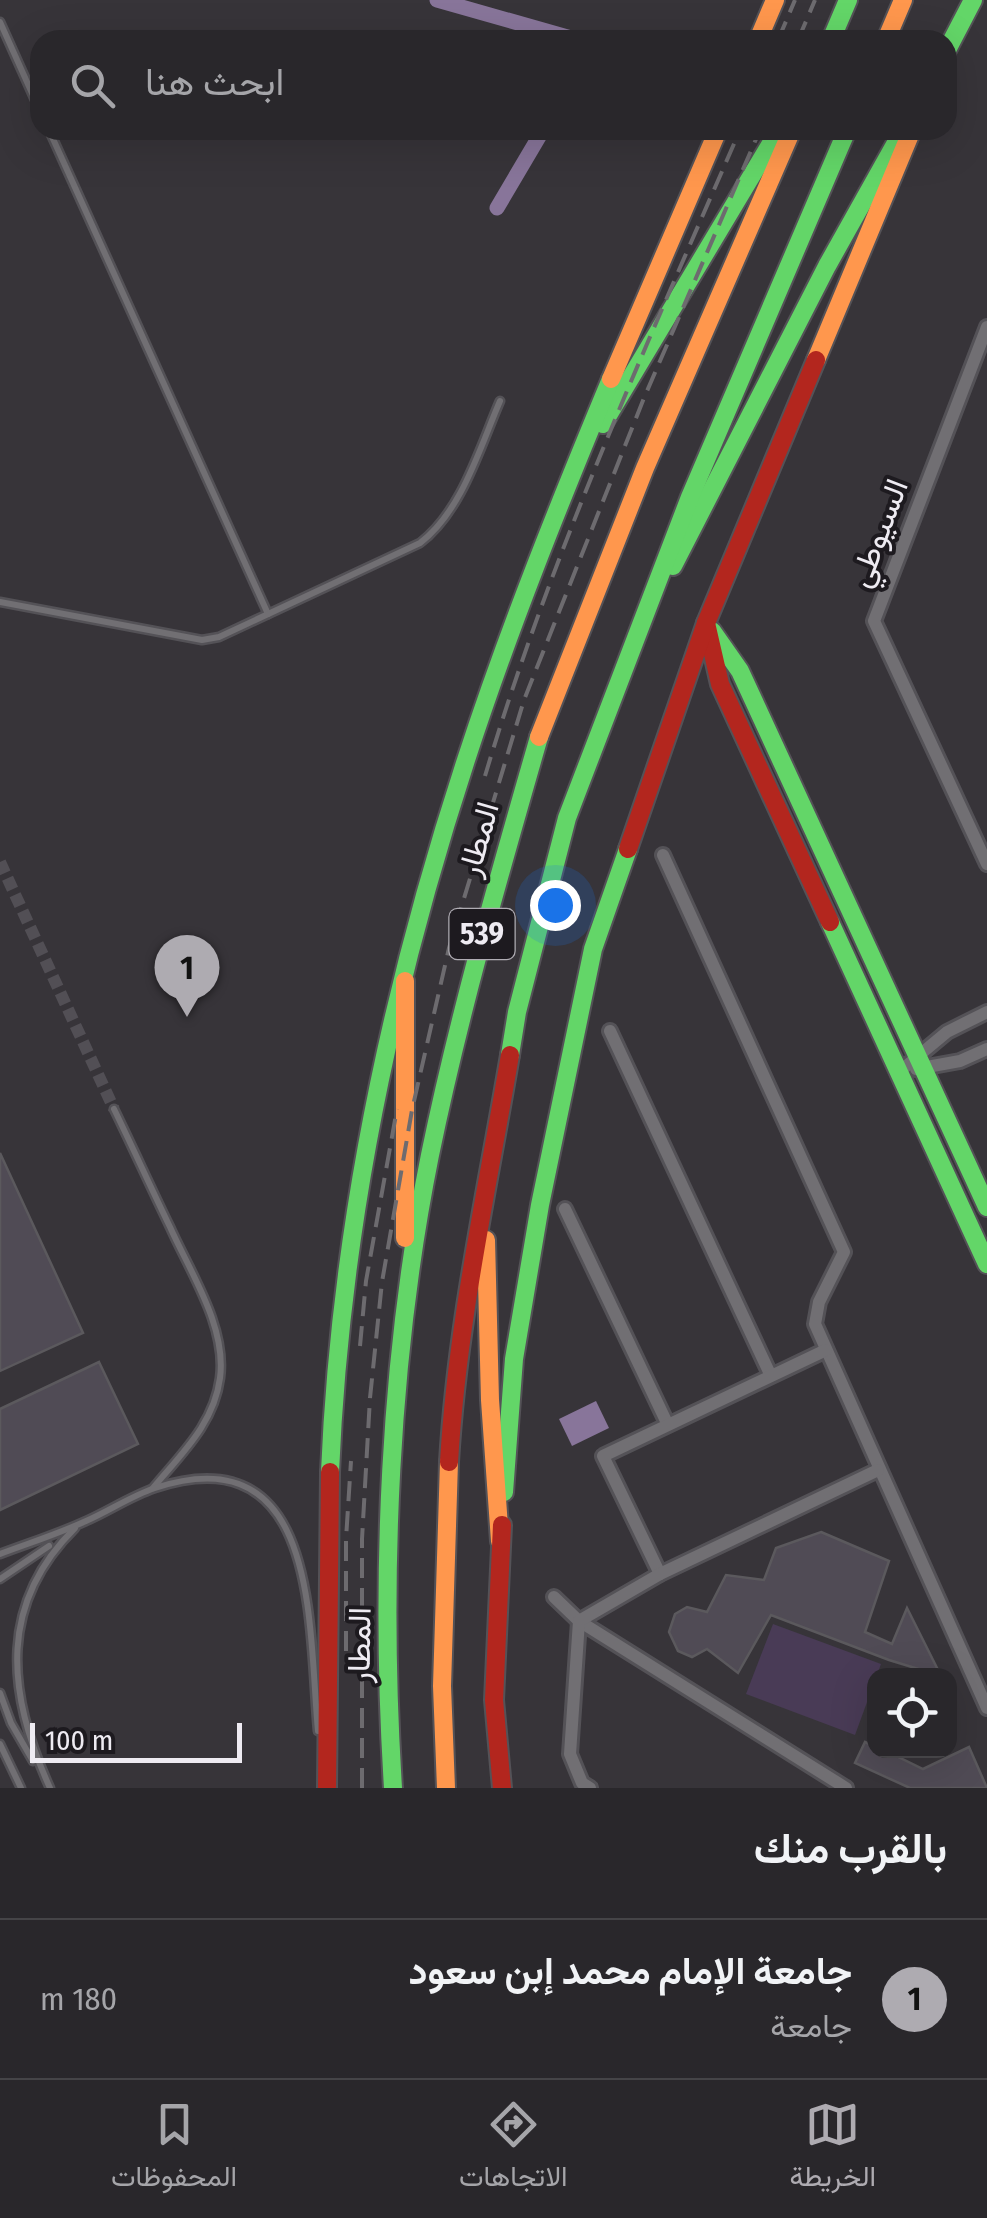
<!DOCTYPE html>
<html lang="ar">
<meta charset="utf-8">
<style>
body{margin:0;font-family:"Fira Sans Condensed",Vazirmatn,sans-serif;background:#312f33;color:#f1f3f6;direction:rtl}
.controls{position:absolute;right:30px;bottom:30px;display:grid;overflow:hidden;border-radius:20px;box-shadow:0 10px 40px #0002}
.controls button{width:90px;height:90px;display:grid;place-items:center;padding:0;border:0;border-bottom:2px solid #454447;background:#29272b;color:#f1f3f6;font:50px sans-serif}
.scale{position:absolute;left:30px;bottom:25px;width:212px;box-sizing:border-box;padding-left:10px;border:5px solid #eeebf2;border-top:0;font-size:28px;line-height:35px;white-space:nowrap;color:#eeebf2;-webkit-text-stroke:8px #1d1a1f;paint-order:stroke}
.you{position:absolute;left:555px;top:905px;width:35px;height:35px;margin:-25px;border:8px solid #fff;border-radius:50%;background:#1a73e8;box-shadow:0 0 0 15px #1a73e833}
.badge{display:grid;place-items:center;width:65px;height:65px;border-radius:50%;background:#aeabb1;color:#111;font-size:32px;font-weight:700}
.pin{position:absolute;translate:-50% -82px;filter:drop-shadow(0 2px 5px #0008)}
.pin::after{content:'';position:absolute;top:52px;width:35px;height:30px;background:inherit;clip-path:polygon(0 0,100% 0,50% 100%)}
.list{margin:0;padding:0;list-style:none}
h2{display:flex;justify-content:space-between;align-items:center;height:130px;margin:0;padding:0 40px;font-size:42px}
h2 small{font-size:32px;font-weight:400;color:#a5a5a9}
.list li{display:grid;grid-template-columns:65px 1fr auto;gap:30px;align-items:center;box-sizing:border-box;height:160px;padding:0 40px;border-top:2px solid #454447}
.list b{display:block;font-size:38px;white-space:nowrap}
.list p{margin:0;font-size:32px;white-space:nowrap;color:#a5a5a9}
.list em{font-size:32px;font-style:normal;color:#a5a5a9}
.icon{flex:none;width:55px;height:55px;fill:none;stroke:currentColor;stroke-width:2;stroke-linecap:round;stroke-linejoin:round}
.map{position:relative;flex:none;width:987px;height:1788px;overflow:hidden;direction:ltr}
.search{position:absolute;background:#29272b;box-shadow:0 10px 40px #0002;left:30px;right:30px;top:30px;height:110px;display:flex;align-items:center;gap:25px;box-sizing:border-box;padding:0 35px;border-radius:30px;color:#a5a5a9;font-size:38px}
.sheet{height:290px;background:#29272b}
nav{display:flex;justify-content:space-around;align-items:center;box-sizing:border-box;height:140px;border-top:2px solid #454447;background:#29272b;font-size:28px;color:#a5a5a9}
nav a{display:grid;justify-items:center;gap:5px}
nav .on{color:#aeabb1}
.map>svg:first-child{display:block}
.green{fill:#493b56}
.water{fill:#88759a}
.lines{fill:none;stroke-linecap:round;stroke-linejoin:round}
.canal{stroke:#88759a;stroke-width:15}
.building{fill:#504b55;stroke:#5b595d;stroke-width:2.5}
.street-tunnel{stroke:#524f55;stroke-width:12;stroke-dasharray:12 6;stroke-linecap:butt}
.lane-casing{stroke:#545257;stroke-width:11}
.street-casing{stroke:#545257;stroke-width:18}
.fast-casing{stroke:#545257;stroke-width:22}
.slow-casing{stroke:#545257;stroke-width:22}
.jam-casing{stroke:#545257;stroke-width:22}
.lane{stroke:#716f73;stroke-width:6}
.street{stroke:#716f73;stroke-width:12}
.fast{stroke:#63d668;stroke-width:18}
.slow{stroke:#ff974d;stroke-width:18}
.jam{stroke:#b3261e;stroke-width:18}
.rail{stroke:#6d6b6f;stroke-width:4;stroke-dasharray:20 10;stroke-linecap:butt}
.labels{text-anchor:middle;dominant-baseline:central;stroke-width:8;stroke-linejoin:round;paint-order:stroke}
.shield{fill:#1d1a1f;stroke:#afacb3;stroke-width:2.5}
.shield-label{font-size:30px;font-weight:bold;fill:#eeebf2}
.street-label{font-size:32px;fill:#eeebf2;stroke:#1d1a1f}
</style>
<div class="map">
<svg width="987" height="1788" viewBox="0 0 987 1788">
<rect width="100%" height="100%" fill="#373439"/>
<path class="green" d="M 773,1624 L 881,1664 L 855,1735 L 746,1694 Z"/>
<path class="water" d="M 596,1401 L 609,1428 L 572,1446 L 559,1419 Z"/>
<g class="lines">
<g class="canal">
<path d="M 437,0 L 578,40"/>
<path d="M 497,208 L 543,130"/>
</g>
</g>
<g class="building">
<path d="M 0,1153 L 83,1333 L 0,1371 Z"/>
<path d="M 99,1362 L 138,1444 L 0,1510 L 0,1409 Z"/>
<path d="M 821,1532 L 889,1561 L 865,1632 L 892,1644 L 907,1608 L 941,1676 L 889,1660 L 771,1615 L 738,1673 L 707,1649 L 692,1657 L 678,1651 L 669,1632 L 675,1614 L 687,1607 L 707,1612 L 726,1575 L 764,1580 L 776,1548 Z"/>
<path d="M 865,1742 L 874,1746 L 874,1750 L 884,1750 L 923,1769 L 969,1747 L 987,1788 L 910,1788 L 855,1763 Z"/>
</g>
<g class="lines">
<path class="street-tunnel" d="M 0,862 L 114,1109"/>
<g class="lane-casing">
<g id="lane">
<path d="M 0,22 L 40,111"/>
<path d="M 49,130 L 268,614"/>
<path d="M 0,602 L 202,640 L 219,637 L 420,543 C 462,511 480,447 500,401"/>
<path d="M 114,1109 C 133,1148 151,1188 170,1227 C 190,1272 227,1327 220,1378 C 214,1424 181,1454 153,1488"/>
<path d="M 0,1554 C 29,1543 58,1534 86,1521 C 109,1511 131,1496 155,1488 C 320,1434 308,1625 318,1731"/>
<path d="M 0,1579 L 49,1546"/>
<path d="M 0,1693 L 11,1723 L 33,1761"/>
<path d="M 0,1744 L 21,1788"/>
<path d="M 50,1788 C 5,1690 0,1602 75,1528"/>
</g>
</g>
<g class="street-casing">
<g id="street">
<path d="M 987,327 L 874,621 L 987,864"/>
<path d="M 663,855 L 844,1252 L 819,1302 L 815,1324 L 987,1708"/>
<path d="M 610,1031 L 770,1374"/>
<path d="M 916,1069 L 960,1061 L 987,1049"/>
<path d="M 899,1072 L 947,1032 L 987,1012"/>
<path d="M 565,1209 L 667,1423"/>
<path d="M 660,1574 L 603,1456 L 826,1350"/>
<path d="M 554,1597 L 579,1621 L 846,1788"/>
<path d="M 590,1788 L 582,1783 L 570,1754 L 579,1621 L 660,1574 L 878,1470"/>
</g>
</g>
<g class="fast-casing">
<g id="fast">
<path d="M 831,40 L 848,0"/>
<path d="M 947,50 L 973,0"/>
<path d="M 603,424 L 779,130"/>
<path d="M 673,566 L 827,266 L 897,141"/>
<path d="M 712,631 L 740,671 L 987,1207"/>
<path d="M 830,922 L 987,1264"/>
<path d="M 510,1055 L 517,1012 L 567,818 L 690,497 L 847,130"/>
<path d="M 330,1472 C 340,1232 391,989 466,760 C 508,631 559,504 611,379"/>
<path d="M 504,1492 L 514,1359 L 540,1205 L 593,949 L 628,849"/>
<path d="M 393,1788 C 380,1581 389,1358 430,1155 C 459,1014 499,876 539,737"/>
</g>
</g>
<g class="slow-casing">
<g id="slow">
<path d="M 758,40 L 775,0"/>
<path d="M 886,40 L 903,0"/>
<path d="M 816,360 L 912,130"/>
<path d="M 611,379 L 718,130"/>
<path d="M 539,737 L 645,468 L 792,130"/>
<path d="M 405,981 L 405,1238"/>
<path d="M 486,1240 L 490,1400 L 500,1541"/>
<path d="M 446,1788 L 442,1686 L 449,1462"/>
</g>
</g>
<g class="jam-casing">
<g id="jam">
<path d="M 706,623 L 720,684 L 830,922"/>
<path d="M 628,849 L 706,623 L 816,360"/>
<path d="M 449,1462 C 457,1324 487,1191 510,1055"/>
<path d="M 502,1525 L 494,1700 L 502,1788"/>
<path d="M 327,1788 L 330,1472"/>
</g>
</g>
<use href="#lane" class="lane"/>
<use href="#street" class="street"/>
<use href="#fast" class="fast"/>
<use href="#slow" class="slow"/>
<use href="#jam" class="jam"/>
<g class="rail">
<path d="M 778,40 L 795,0"/>
<path d="M 798,40 L 815,0"/>
<path d="M 485,776 C 551,554 648,342 740,130"/>
<path d="M 360,1346 L 366,1281 L 397,1109"/>
<path d="M 346,1651 L 346,1539 L 351,1461"/>
<path d="M 362,1788 L 362,1539 L 370,1398 L 382,1282 L 412,1110 L 449,948 L 524,700 L 644,398 L 760,130"/>
</g>
</g>
<g class="labels">
<rect class="shield" x="449.5" y="909" width="65" height="50" rx="8"/>
<g class="shield-label">
<text x="482" y="934">539</text>
</g>
<g class="street-label">
<text transform="translate(878 533) rotate(-69)">السيوطي</text>
<text transform="translate(478 839) rotate(-74)">المطار</text>
<text transform="translate(359 1645) rotate(-89)">المطار</text>
</g>
</g>
</svg>
<div class="controls">
<button><svg class="icon" aria-label="locate" viewBox="0 0 24 24"><circle cx="12" cy="12" r="6"/><path d="M12 2v4M12 18v4M2 12h4M18 12h4"/></svg></button>
</div>
<div class="scale">100 m</div>
<div class="you"></div>
<div class="pin badge" style="left:187px;top:1017px">1</div>
<div class="search"><svg class="icon" aria-label="search" viewBox="0 0 24 24"><circle cx="10" cy="10" r="6"/><path d="M15 15l6 6"/></svg>ابحث هنا</div>
</div>
<section class="sheet">
<h2>بالقرب منك<small></small></h2>
<ul class="list">
<li><span class="badge">1</span><div><b>جامعة الإمام محمد إبن سعود</b><p>جامعة</p></div><em>180 m</em></li>
</ul>
</section>
<nav>
<a class="on"><svg class="icon" aria-label="map" viewBox="0 0 24 24"><path d="M3 6l6-2 6 2 6-2v14l-6 2-6-2-6 2zM9 4v14M15 6v14"/></svg>الخريطة</a>
<a><svg class="icon" aria-label="directions" viewBox="0 0 24 24"><path d="M12 3l9 9-9 9-9-9zM9 14v-3h6M13 9l2 2-2 2"/></svg>الاتجاهات</a>
<a><svg class="icon" aria-label="saved" viewBox="0 0 24 24"><path d="M7 4h10v16l-5-4-5 4z"/></svg>المحفوظات</a>
</nav>
